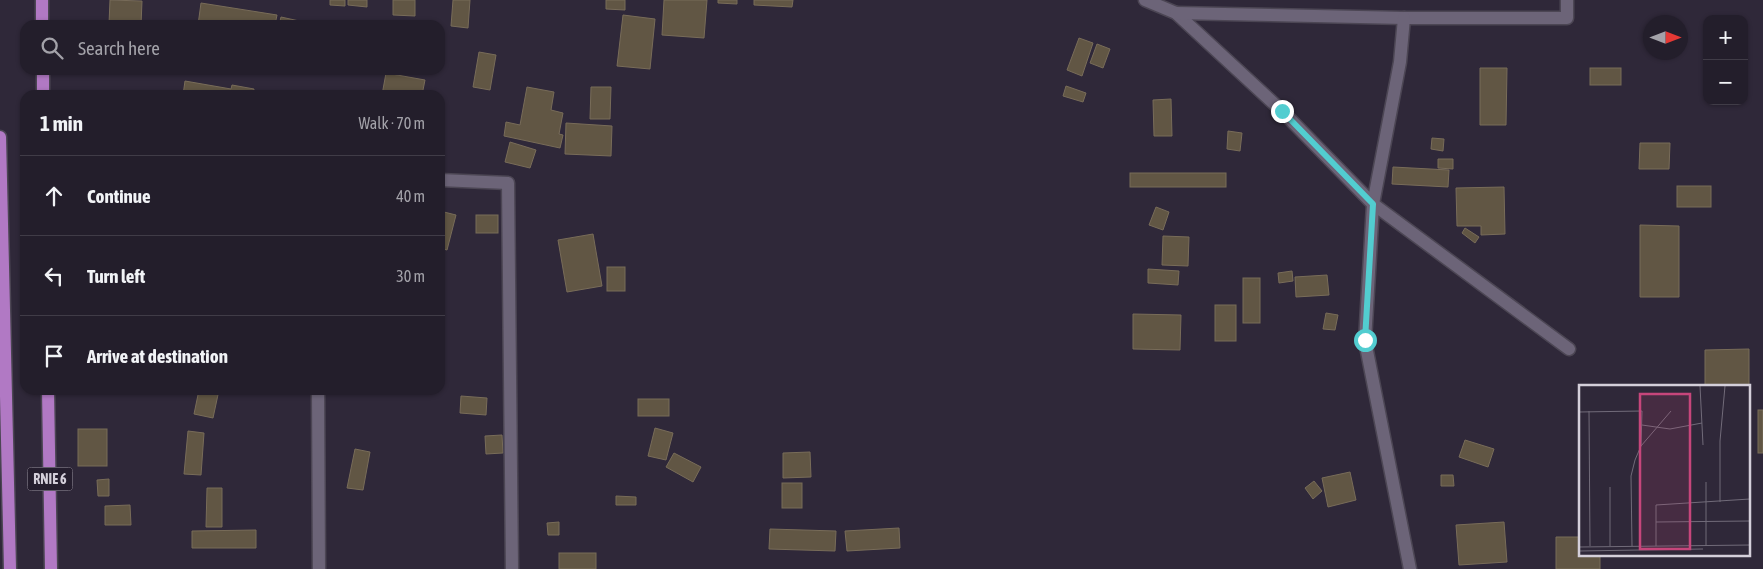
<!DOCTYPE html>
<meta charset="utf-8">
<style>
body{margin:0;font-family:"Asap Condensed",sans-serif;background:#2b2733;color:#f1f3f6}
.controls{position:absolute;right:15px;top:15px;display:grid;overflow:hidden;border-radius:10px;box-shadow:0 1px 4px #0004}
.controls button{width:45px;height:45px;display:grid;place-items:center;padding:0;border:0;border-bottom:1px solid #403c47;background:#231e2b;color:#f1f3f6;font:25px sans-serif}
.compass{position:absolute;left:1643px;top:15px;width:45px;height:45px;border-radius:50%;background:#231e2b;box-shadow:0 1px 4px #0004;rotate:90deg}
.stop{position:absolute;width:15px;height:15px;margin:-11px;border:4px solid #52cdd0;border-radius:50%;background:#fff}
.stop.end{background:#52cdd0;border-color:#fff;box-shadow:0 1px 5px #0008}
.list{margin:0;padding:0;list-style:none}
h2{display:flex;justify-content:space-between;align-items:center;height:65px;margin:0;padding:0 20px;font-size:21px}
h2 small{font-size:16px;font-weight:400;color:#a3a2a9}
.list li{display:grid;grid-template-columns:32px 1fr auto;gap:15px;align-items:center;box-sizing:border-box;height:80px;padding:0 20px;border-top:1px solid #403c47}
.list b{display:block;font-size:19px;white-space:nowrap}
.list em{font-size:16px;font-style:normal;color:#a3a2a9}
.icon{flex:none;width:28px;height:28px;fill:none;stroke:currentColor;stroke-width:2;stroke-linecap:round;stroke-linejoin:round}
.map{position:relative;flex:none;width:1763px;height:569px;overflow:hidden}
.search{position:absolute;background:#231e2b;box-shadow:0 1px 4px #0004;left:20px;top:20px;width:425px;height:55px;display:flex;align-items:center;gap:12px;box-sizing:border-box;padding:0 18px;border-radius:15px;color:#a3a2a9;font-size:19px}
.panel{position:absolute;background:#231e2b;box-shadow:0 1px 4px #0004;left:20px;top:90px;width:425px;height:305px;border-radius:15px}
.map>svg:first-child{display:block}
.building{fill:#615644;stroke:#786c59}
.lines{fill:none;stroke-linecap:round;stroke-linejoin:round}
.minor-casing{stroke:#4c4654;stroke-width:15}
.major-casing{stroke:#4c4654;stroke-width:15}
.minor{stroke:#6c6478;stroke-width:12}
.major{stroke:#b179c4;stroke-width:12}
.route{stroke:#52cdd0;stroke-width:6}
.labels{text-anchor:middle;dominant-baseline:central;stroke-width:4;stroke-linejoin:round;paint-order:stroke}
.shield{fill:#251e2e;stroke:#a09aa6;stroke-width:1}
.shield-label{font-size:14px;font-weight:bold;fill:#d4cfda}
.inset-road{fill:none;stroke:#716b79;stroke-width:1}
.view{fill:#c6467b;fill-opacity:0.15;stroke:#c6467b;stroke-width:2.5}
.inset-edge{fill:none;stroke:#d4cfda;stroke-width:2.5}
</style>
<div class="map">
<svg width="1763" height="569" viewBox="0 0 1763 569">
<rect width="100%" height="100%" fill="#2f2839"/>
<g class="building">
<path d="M 110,0 L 142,1 L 141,25 L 109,24 Z"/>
<path d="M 330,0 L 345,0 L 345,6 L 330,5 Z"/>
<path d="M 348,0 L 367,0 L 367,7 L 348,5 Z"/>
<path d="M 393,0 L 415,0 L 415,16 L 393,15 Z"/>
<path d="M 453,0 L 470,0 L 468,28 L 451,26 Z"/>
<path d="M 606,0 L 625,0 L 625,10 L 606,9 Z"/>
<path d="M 664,0 L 707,0 L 704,38 L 662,35 Z"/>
<path d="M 718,0 L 737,0 L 737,4 L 718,3 Z"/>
<path d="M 754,0 L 793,0 L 792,7 L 754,5 Z"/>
<path d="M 201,3 L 277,15 L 275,25 L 198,25 Z"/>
<path d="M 623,15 L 655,19 L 650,69 L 617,66 Z"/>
<path d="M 281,17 L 313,24 L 313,25 L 279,25 Z"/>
<path d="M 1079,38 L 1093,43 L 1082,76 L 1067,70 Z"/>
<path d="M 1097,44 L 1110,49 L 1103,68 L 1090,63 Z"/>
<path d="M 479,52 L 496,55 L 490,90 L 473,87 Z"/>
<path d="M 1480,68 L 1507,68 L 1506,125 L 1480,125 Z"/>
<rect x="1590" y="68" width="31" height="17"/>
<path d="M 386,73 L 425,80 L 422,95 L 382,95 Z"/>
<path d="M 185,81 L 231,89 L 232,85 L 254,89 L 253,95 L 183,95 Z"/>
<path d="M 1066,86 L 1086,93 L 1083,102 L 1063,96 Z"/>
<path d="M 527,87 L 554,92 L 551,110 L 563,113 L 559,134 L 563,135 L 560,148 L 504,136 L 506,122 L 520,125 Z"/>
<path d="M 591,87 L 611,87 L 610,119 L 590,119 Z"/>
<path d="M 1171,99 L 1172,136 L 1154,136 L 1153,100 Z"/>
<path d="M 566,123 L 612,126 L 611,156 L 565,154 Z"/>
<path d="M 1228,131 L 1242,133 L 1240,151 L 1227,149 Z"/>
<path d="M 1432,138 L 1444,139 L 1443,151 L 1431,149 Z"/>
<path d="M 510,142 L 536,150 L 530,168 L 505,162 Z"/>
<path d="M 1640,143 L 1670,143 L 1669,169 L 1639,169 Z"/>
<path d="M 1438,159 L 1453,159 L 1453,169 L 1438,168 Z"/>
<path d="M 1393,167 L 1449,170 L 1448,187 L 1392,184 Z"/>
<rect x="1130" y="173" width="96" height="14"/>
<rect x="1677" y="186" width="34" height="21"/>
<path d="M 1504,187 L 1505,234 L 1481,235 L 1481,226 L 1457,226 L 1456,188 Z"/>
<path d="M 1156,207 L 1169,212 L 1163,230 L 1149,225 Z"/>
<path d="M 440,211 L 456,215 L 447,250 L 440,248 Z"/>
<rect x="476" y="215" width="22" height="18"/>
<path d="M 1640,225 L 1679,226 L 1679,297 L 1640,297 Z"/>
<path d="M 1465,228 L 1479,237 L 1475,243 L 1462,233 Z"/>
<path d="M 593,234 L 602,286 L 567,292 L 558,240 Z"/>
<path d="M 1163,236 L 1189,237 L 1188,266 L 1162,265 Z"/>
<rect x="607" y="267" width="18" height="24"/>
<path d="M 1148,269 L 1179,271 L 1178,285 L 1148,283 Z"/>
<path d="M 1292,271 L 1293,281 L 1279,283 L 1278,273 Z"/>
<path d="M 1327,275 L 1329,295 L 1296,297 L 1295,277 Z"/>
<rect x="1243" y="278" width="17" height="45"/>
<rect x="1215" y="305" width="21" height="36"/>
<path d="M 1326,313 L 1338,315 L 1335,330 L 1323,329 Z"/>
<path d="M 1133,314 L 1181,315 L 1180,350 L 1133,349 Z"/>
<path d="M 1749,349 L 1749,386 L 1705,386 L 1705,350 Z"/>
<path d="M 199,390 L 219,390 L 213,418 L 194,414 Z"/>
<path d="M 461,396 L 487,398 L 486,415 L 460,413 Z"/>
<rect x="638" y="399" width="31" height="17"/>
<rect x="1758" y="410" width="5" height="43"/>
<path d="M 655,428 L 673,433 L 666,460 L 648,456 Z"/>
<rect x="78" y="429" width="29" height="37"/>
<path d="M 188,431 L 204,433 L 201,475 L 184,474 Z"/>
<path d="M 502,435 L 503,453 L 486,454 L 485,436 Z"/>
<path d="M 1465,440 L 1494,449 L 1488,467 L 1459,457 Z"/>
<path d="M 355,449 L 370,452 L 363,490 L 347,488 Z"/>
<path d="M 810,452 L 811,477 L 783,478 L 783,453 Z"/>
<path d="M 674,453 L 701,467 L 693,482 L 666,467 Z"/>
<path d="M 1350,472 L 1356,500 L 1328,507 L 1322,478 Z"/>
<path d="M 1441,475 L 1453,475 L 1454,486 L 1441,486 Z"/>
<path d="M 109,479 L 109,496 L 98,496 L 97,480 Z"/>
<path d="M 1314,481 L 1322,491 L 1313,499 L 1305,488 Z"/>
<rect x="782" y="483" width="20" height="25"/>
<path d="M 207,488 L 222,488 L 222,527 L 206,527 Z"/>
<path d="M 616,496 L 636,497 L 636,505 L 616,505 Z"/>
<path d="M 130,505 L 131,525 L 105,525 L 105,506 Z"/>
<path d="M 559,522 L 559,535 L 548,535 L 547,523 Z"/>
<path d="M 1504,522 L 1507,562 L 1459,565 L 1456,525 Z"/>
<path d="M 899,528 L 900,548 L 847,551 L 845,531 Z"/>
<path d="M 770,529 L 836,531 L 835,551 L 769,549 Z"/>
<path d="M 256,530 L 256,548 L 192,548 L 192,531 Z"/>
<path d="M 1556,537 L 1580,537 L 1580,555 L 1600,555 L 1600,569 L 1556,569 Z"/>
<rect x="559" y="553" width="37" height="16"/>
</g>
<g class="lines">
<g class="minor-casing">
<g id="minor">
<path d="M 1145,0 L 1176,13 L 1282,111 L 1373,204 L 1569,349"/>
<path d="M 1176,13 L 1404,18 L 1567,18 L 1567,0"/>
<path d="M 1404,18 L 1400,62 L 1373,204 L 1365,341 L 1410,569"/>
<path d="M 440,180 L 508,183 L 512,569"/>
<path d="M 318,390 L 319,569"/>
</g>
</g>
<g class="major-casing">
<g id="major">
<path d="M 42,0 L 42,25"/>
<path d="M 43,70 L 43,95"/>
<path d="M 0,137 L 10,569"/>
<path d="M 48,390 L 51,569"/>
</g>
</g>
<use href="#minor" class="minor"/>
<use href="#major" class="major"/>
</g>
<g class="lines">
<path class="route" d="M 1282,111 L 1373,204 L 1365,340"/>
</g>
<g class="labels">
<rect class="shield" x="27.5" y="467.5" width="45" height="23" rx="4"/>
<g class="shield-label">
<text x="50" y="479">RNIE 6</text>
</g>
</g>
<g transform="translate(1579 385)">
<rect width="171" height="171" fill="#2f2839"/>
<path class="inset-road" d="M 121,1 L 124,60M 10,26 L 11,161M 0,27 L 63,26 L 62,61M 63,40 L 91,44 L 123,38M 31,102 L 31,161M 141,117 L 141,56 L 146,1M 77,137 L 171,136M 53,161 L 52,91 L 56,75 L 62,61 L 92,26M 77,161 L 77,120 L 171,114 L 171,160M 127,161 L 127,97M 0,162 L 172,160M 0,166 L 124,164"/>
<path class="view" d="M 61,9 L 111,9 L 111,164 L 61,164 Z"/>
<rect width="171" height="171" class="inset-edge"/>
</g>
</svg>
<div class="controls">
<button>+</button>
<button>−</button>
</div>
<svg class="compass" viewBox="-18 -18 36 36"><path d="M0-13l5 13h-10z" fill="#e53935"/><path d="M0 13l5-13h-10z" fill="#a3a2a9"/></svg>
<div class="stop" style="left:1365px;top:340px"></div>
<div class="stop end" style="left:1282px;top:111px"></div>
<div class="search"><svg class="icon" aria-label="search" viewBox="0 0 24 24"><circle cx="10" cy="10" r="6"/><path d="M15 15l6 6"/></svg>Search here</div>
<section class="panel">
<h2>1 min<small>Walk · 70 m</small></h2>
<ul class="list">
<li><svg class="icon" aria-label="ahead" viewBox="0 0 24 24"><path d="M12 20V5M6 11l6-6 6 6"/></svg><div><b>Continue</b></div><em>40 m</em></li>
<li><svg class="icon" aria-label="left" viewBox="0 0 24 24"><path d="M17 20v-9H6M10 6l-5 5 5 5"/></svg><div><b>Turn left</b></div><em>30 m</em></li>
<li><svg class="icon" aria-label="arrive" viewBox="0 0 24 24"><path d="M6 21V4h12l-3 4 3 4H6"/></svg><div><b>Arrive at destination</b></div></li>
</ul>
</section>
</div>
